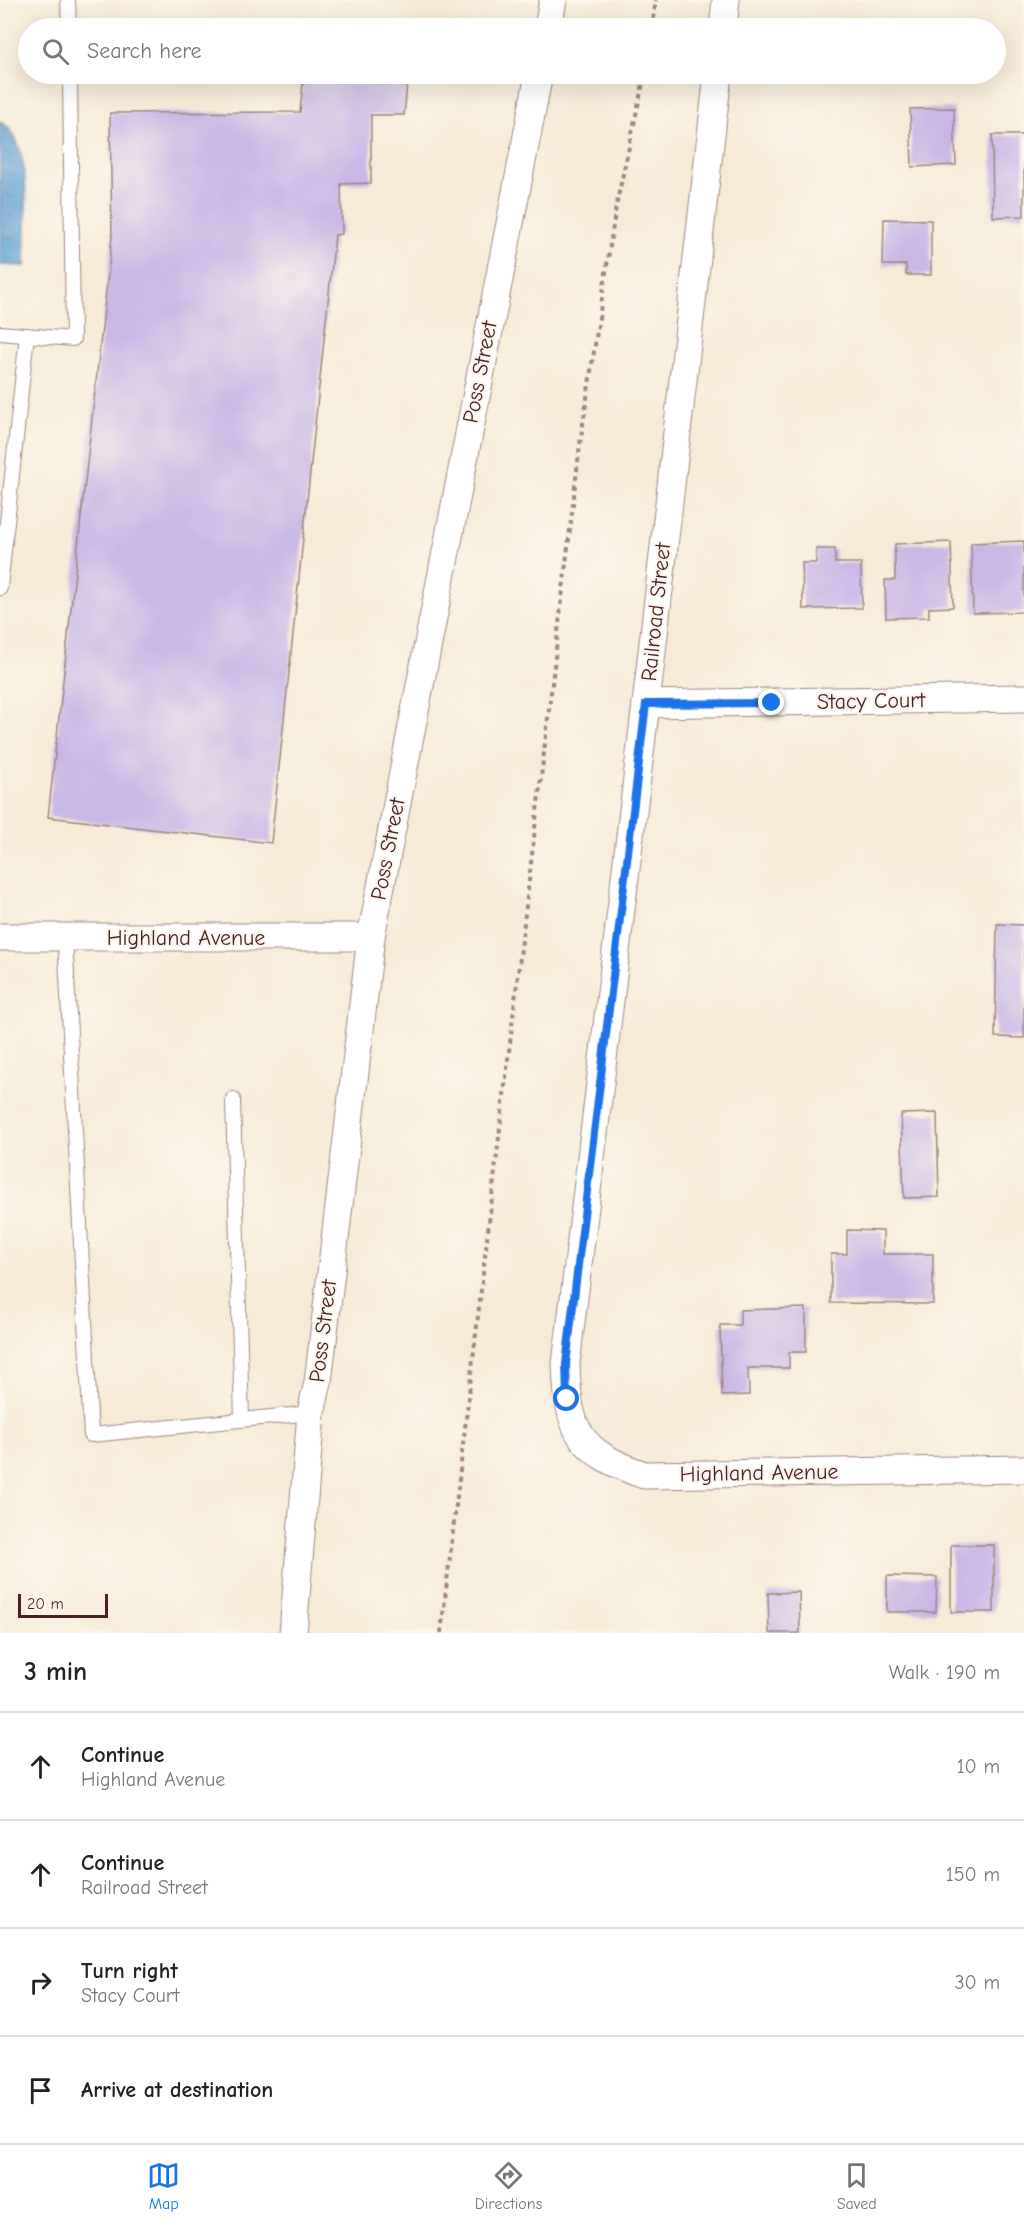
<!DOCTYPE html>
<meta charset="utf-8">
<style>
body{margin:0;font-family:"Comic Neue",sans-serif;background:#f2f2f2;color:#222}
.scale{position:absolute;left:18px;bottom:15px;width:90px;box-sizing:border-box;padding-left:6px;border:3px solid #4a1f2b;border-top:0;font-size:16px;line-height:21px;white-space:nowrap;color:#4a1f2b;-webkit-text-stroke:4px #fbf7ec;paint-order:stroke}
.stop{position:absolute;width:18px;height:18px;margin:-14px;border:4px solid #1a73e8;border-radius:50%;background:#fff}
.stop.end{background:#1a73e8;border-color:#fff;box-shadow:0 2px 6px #0008}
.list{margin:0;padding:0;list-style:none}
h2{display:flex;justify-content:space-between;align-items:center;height:78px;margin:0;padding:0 24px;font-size:26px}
h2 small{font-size:20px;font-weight:400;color:#767676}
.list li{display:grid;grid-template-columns:39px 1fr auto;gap:18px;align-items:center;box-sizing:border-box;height:108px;padding:0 24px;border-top:2px solid #e0e0e0}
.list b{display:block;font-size:22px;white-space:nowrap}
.list p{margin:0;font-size:20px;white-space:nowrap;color:#767676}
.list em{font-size:20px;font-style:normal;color:#767676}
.icon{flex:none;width:33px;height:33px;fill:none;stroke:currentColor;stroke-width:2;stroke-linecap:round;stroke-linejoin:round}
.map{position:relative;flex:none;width:1024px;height:1633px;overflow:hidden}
.search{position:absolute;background:#fff;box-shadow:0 6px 24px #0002;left:18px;right:18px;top:18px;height:66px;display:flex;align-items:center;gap:15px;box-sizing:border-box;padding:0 21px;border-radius:33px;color:#767676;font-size:22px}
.sheet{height:510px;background:#fff}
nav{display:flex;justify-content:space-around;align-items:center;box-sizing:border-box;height:84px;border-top:2px solid #e0e0e0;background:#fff;font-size:16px;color:#767676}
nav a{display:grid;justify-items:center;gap:3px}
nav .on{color:#1a73e8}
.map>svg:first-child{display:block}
.water{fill:url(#water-ripples);stroke:#54607e;stroke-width:1.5}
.building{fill:#c9b7e5}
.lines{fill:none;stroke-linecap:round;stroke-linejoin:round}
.service-casing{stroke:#a08581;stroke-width:16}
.minor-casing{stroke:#a08581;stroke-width:29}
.path{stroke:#a08581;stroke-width:4;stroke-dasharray:4.5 4.5;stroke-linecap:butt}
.service{stroke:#fff;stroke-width:14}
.minor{stroke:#fff;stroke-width:27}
.route{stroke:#1a73e8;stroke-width:8}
.labels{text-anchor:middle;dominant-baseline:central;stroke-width:4.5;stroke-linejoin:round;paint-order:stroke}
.street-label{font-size:22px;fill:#4a1f2b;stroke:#fbf7ec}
</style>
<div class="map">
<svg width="1024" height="1633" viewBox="0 0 1024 1633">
<defs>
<pattern id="water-ripples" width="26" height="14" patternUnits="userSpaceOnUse" patternTransform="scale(1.5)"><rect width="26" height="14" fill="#5fa1d2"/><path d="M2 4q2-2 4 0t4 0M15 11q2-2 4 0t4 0" fill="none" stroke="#5083ab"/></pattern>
</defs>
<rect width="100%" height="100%" fill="#fbf7ec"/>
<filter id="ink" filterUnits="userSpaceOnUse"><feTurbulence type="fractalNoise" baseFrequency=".0167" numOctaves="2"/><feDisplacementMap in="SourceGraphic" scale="12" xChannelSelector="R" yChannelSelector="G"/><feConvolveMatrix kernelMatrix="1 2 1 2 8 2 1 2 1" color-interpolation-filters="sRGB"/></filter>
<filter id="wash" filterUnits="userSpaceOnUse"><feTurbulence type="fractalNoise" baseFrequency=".008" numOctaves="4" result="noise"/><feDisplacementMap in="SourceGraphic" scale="24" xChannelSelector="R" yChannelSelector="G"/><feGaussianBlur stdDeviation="1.35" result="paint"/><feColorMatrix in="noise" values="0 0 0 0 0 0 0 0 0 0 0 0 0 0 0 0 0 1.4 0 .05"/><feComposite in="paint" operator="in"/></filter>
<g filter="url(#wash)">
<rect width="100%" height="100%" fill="#f7ebd7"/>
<path class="water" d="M 0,122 C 35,137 25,234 25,266 L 0,265 Z"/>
<g id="blocks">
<g class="building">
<path d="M 304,74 L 408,74 L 404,115 L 371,115 L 371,183 L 341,184 L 342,234 L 335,235 L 271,843 L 48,817 L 112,237 L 110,113 L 300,112 Z"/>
<path d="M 954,108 L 956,165 L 912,167 L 910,109 Z"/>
<path d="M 992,135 L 1024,135 L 1024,216 L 993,217 Z"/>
<path d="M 884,219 L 931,220 L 931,275 L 906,275 L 906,265 L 883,265 Z"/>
<path d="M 1024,541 L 1024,612 L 973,613 L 971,543 Z"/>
<path d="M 951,542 L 953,607 L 929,608 L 929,617 L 886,618 L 885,580 L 895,580 L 895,544 Z"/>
<path d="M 816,549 L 835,549 L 835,563 L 861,563 L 862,608 L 803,609 L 802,563 L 816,563 Z"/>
<path d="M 997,924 L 1024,925 L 1024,1038 L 995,1037 Z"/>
<path d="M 937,1113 L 939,1197 L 904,1198 L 901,1114 Z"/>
<path d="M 847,1230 L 883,1231 L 883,1254 L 933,1254 L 933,1304 L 831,1303 L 831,1254 L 847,1254 Z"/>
<path d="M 806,1308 L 806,1352 L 789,1352 L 789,1368 L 748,1368 L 749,1395 L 722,1396 L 720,1325 L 740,1325 L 740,1310 Z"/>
<rect x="951" y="1545" width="43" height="67"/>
<path d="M 887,1576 L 937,1577 L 936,1612 L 887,1612 Z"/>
<path d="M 799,1592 L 800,1633 L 769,1633 L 768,1593 Z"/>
</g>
</g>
</g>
<g filter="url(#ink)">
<use href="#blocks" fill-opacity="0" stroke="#a08581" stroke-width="1.5"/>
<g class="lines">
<g class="service-casing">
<g id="service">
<path d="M 68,0 L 69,28"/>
<path d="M 0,333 L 73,339 L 70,74"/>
<path d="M 0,588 L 27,335"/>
<path d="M 65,938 L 91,1435 L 311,1413"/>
<path d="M 233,1099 L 242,1420"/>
</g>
</g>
<g class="minor-casing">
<g id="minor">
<path d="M 548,28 L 553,0"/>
<path d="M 723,28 L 726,0"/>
<path d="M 718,74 L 646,704 L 566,1364 C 568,1432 579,1452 644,1475 L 1024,1469"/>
<path d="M 646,704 L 1024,698"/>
<path d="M 0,937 L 371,937"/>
<path d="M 293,1633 L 311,1413 L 318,1382 L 371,937 L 539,74"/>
</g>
</g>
<g class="path">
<path d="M 652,28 L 656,0"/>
<path d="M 441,1633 L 580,444 L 616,206 L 645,74"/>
</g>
<use href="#service" class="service"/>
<use href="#minor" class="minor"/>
</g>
</g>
<g class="lines" filter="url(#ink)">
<path class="route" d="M 567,1399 L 566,1364 L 646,704 L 772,703"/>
</g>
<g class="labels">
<g class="street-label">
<text transform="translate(480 372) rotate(-79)">Poss Street</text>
<text transform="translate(656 612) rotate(-84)">Railroad Street</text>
<text transform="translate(871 701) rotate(-1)">Stacy Court</text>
<text transform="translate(388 849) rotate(-79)">Poss Street</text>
<text x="186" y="938">Highland Avenue</text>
<text transform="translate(323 1331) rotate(-83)">Poss Street</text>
<text transform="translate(759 1473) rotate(-1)">Highland Avenue</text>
</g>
</g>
</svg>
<div class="scale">20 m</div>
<div class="stop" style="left:567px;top:1399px"></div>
<div class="stop end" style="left:772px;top:703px"></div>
<div class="search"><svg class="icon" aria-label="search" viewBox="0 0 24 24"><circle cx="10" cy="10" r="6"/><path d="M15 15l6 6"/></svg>Search here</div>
</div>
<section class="sheet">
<h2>3 min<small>Walk · 190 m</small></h2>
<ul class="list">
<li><svg class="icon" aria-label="ahead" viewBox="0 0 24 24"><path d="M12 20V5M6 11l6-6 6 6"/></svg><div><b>Continue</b><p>Highland Avenue</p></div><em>10 m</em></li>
<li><svg class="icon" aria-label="ahead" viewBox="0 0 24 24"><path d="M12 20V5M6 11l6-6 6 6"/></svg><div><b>Continue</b><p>Railroad Street</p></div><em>150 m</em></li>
<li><svg class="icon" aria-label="right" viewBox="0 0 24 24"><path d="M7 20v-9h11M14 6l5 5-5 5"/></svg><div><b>Turn right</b><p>Stacy Court</p></div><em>30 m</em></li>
<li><svg class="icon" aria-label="arrive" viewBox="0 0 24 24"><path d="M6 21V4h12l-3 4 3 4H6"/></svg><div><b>Arrive at destination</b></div></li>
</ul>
</section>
<nav>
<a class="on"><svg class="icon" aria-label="map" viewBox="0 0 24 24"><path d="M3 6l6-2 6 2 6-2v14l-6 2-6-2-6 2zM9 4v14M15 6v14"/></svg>Map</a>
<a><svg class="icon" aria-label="directions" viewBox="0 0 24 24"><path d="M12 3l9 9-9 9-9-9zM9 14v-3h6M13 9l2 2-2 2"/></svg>Directions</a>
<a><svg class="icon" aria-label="saved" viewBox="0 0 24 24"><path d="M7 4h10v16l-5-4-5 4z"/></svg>Saved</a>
</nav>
